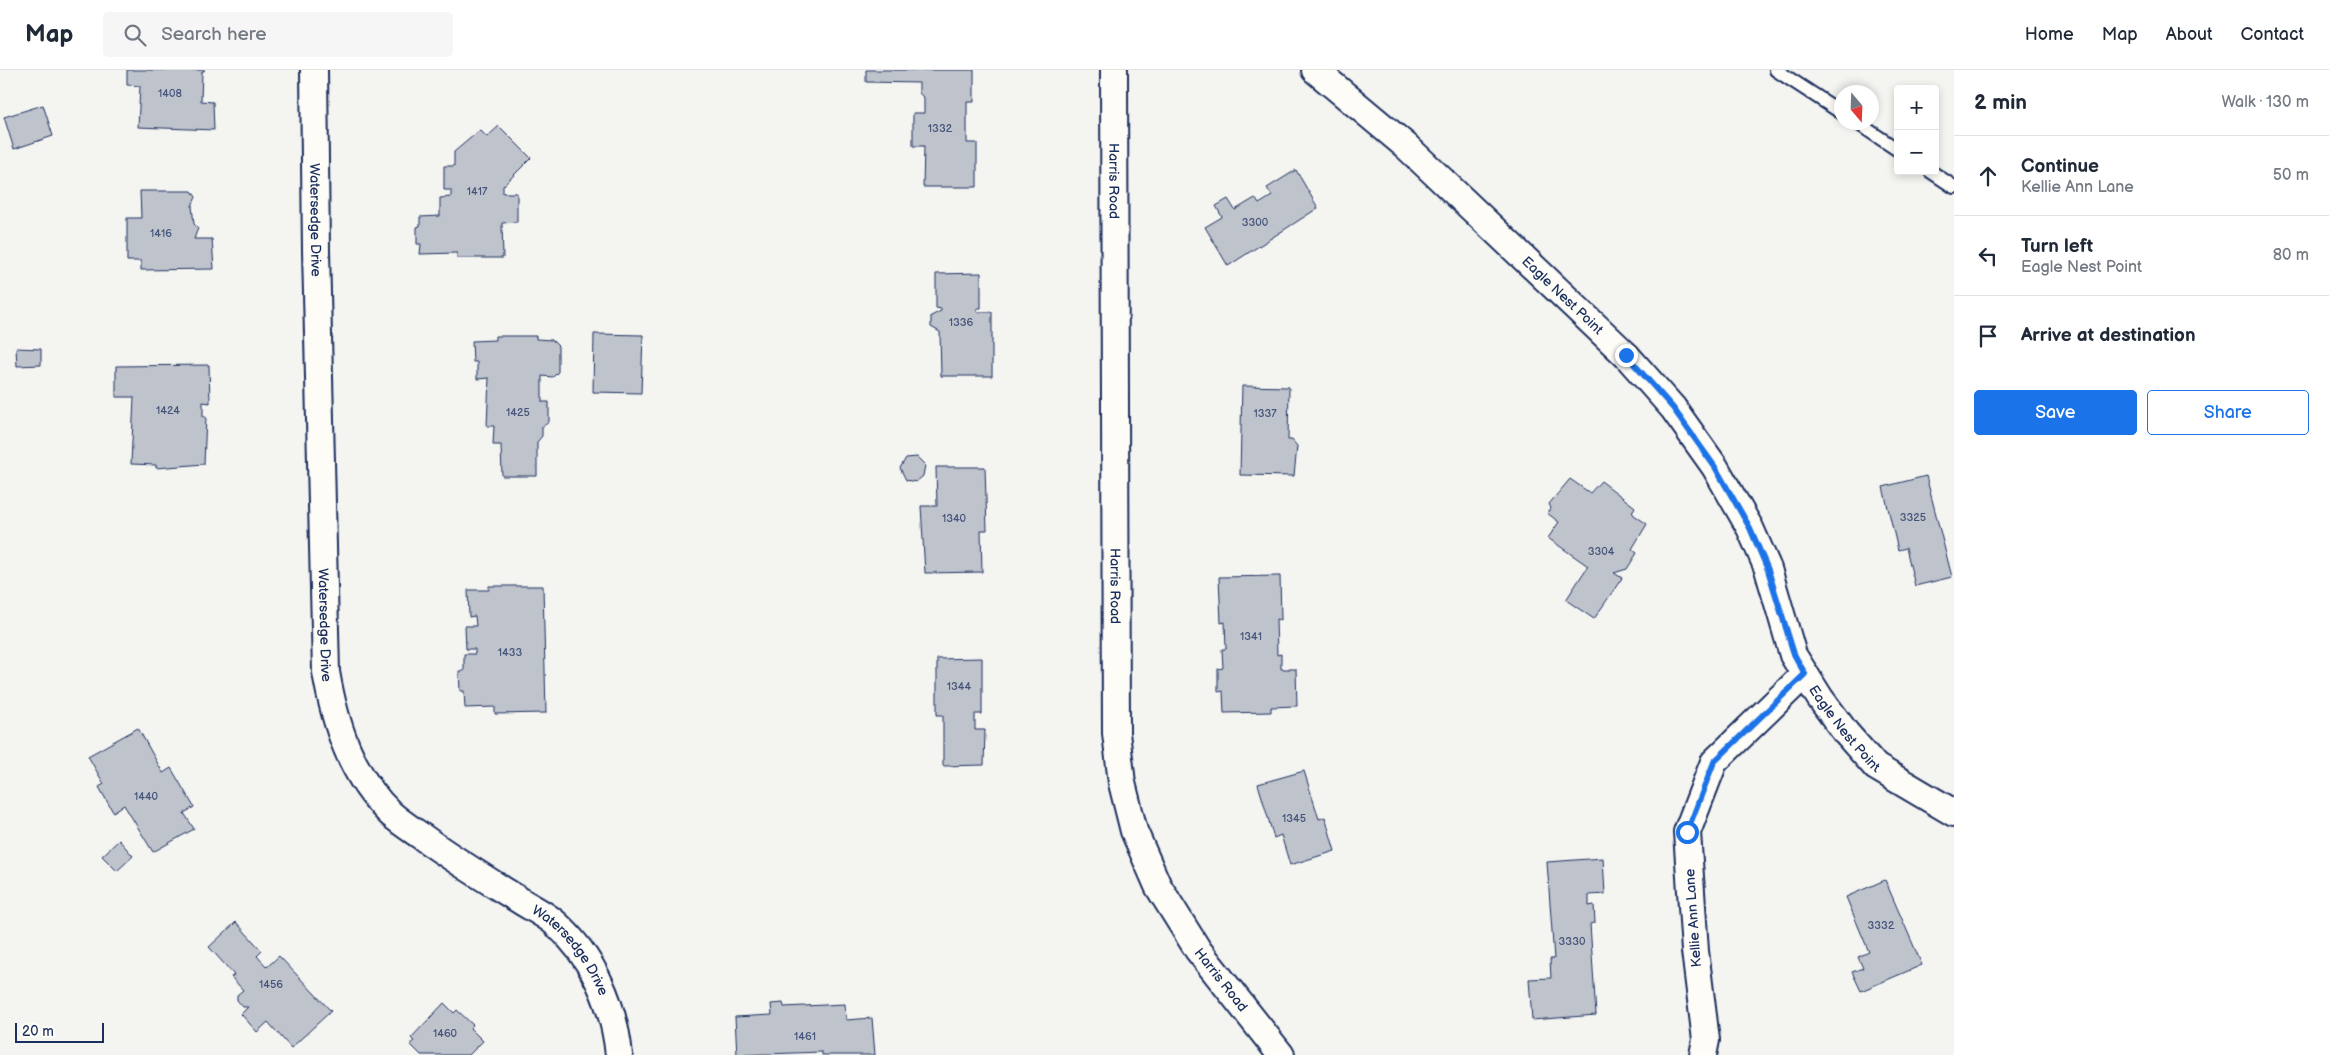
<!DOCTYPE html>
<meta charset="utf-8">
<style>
body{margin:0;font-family:"Balsamiq Sans",sans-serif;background:#f6f6f7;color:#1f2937}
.controls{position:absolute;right:15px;top:15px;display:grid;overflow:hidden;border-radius:5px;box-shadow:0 2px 8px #0003}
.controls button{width:45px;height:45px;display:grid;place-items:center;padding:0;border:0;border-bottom:1px solid #e0e1e3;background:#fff;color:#1f2937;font:25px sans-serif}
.compass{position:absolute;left:1834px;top:15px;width:45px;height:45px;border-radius:50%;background:#fff;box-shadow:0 2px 8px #0003;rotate:161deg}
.scale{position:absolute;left:15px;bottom:12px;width:89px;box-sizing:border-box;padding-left:5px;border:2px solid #1b2f5e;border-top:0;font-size:14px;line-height:18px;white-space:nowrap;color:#1b2f5e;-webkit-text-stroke:4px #fdfcf7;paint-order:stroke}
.stop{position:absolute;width:15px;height:15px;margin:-11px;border:4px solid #1a73e8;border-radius:50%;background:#fff}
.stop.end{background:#1a73e8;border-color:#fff;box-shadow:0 1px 5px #0008}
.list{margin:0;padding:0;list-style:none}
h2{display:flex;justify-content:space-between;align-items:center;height:65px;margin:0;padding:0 20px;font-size:21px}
h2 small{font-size:16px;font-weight:400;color:#747a83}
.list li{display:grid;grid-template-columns:32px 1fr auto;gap:15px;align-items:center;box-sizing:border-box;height:80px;padding:0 20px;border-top:1px solid #e0e1e3}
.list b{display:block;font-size:19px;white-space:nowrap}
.list p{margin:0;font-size:16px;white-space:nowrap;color:#747a83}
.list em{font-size:16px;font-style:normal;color:#747a83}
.actions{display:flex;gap:10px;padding:15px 20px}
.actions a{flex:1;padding:11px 0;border:1px solid #1a73e8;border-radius:5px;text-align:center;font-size:18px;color:#1a73e8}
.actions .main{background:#1a73e8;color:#fff}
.icon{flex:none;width:28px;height:28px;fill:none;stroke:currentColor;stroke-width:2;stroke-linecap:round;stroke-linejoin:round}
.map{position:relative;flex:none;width:1954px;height:985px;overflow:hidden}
header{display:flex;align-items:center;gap:30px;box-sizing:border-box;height:70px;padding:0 25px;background:#fff;border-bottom:1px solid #e0e1e3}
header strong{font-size:24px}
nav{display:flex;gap:28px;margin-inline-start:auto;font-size:18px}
.search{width:350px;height:45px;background:#f6f6f7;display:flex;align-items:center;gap:12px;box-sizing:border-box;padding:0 18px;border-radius:5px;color:#747a83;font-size:19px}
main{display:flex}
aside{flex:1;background:#fff}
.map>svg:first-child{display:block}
.building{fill:#bfc3cc;stroke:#1b2f5e}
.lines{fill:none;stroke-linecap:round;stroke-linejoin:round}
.lane-casing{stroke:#1b2f5e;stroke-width:16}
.street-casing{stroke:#1b2f5e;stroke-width:30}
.lane{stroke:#fdfcf7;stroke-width:12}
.street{stroke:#fdfcf7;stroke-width:26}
.route{stroke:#1a73e8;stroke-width:6}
.labels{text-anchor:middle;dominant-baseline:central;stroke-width:4;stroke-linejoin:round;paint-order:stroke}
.number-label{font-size:11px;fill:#44547a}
.street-label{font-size:14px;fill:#1b2f5e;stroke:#fdfcf7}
</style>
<header>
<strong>Map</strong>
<div class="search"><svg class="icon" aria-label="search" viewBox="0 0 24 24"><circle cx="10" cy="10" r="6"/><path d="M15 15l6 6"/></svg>Search here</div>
<nav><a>Home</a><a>Map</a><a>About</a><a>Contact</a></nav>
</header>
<main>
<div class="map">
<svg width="1954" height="985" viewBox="0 0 1954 985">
<rect width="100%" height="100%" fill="#f4f4f1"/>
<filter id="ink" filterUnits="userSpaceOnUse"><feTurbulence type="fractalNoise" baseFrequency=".02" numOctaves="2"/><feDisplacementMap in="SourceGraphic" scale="10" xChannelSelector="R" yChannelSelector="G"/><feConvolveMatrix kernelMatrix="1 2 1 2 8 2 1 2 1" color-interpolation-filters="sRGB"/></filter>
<g filter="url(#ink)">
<g class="building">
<path d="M 127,0 L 205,0 L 202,2 L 201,31 L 213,32 L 214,60 L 138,57 L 140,16 L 127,15 Z"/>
<path d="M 866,0 L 974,0 L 974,32 L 967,32 L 967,73 L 977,73 L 977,117 L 923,117 L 924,76 L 913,76 L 913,43 L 924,43 L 924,28 L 919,23 L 919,13 L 866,12 Z"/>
<path d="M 43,35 L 53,66 L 14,79 L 4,47 Z"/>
<path d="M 499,56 L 531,88 L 503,116 L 503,123 L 517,123 L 517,152 L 502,153 L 503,188 L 457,188 L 457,183 L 420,184 L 421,174 L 417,174 L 417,157 L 420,156 L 420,147 L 440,146 L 440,128 L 451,127 L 451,120 L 444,120 L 444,96 L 454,96 L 454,82 L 480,60 L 487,67 Z"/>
<path d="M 1296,100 L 1318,138 L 1228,196 L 1205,157 L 1222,147 L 1216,136 L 1228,129 L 1235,140 L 1255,128 L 1259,134 L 1272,126 L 1267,118 Z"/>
<path d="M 140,121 L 192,121 L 196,127 L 192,136 L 194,154 L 198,158 L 194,169 L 212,169 L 214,199 L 141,200 L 141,191 L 127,191 L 127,148 L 141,148 Z"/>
<path d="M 981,203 L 981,238 L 977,238 L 977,242 L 992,242 L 992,306 L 941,306 L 940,262 L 931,257 L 931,246 L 941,241 L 941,239 L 936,238 L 936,204 Z"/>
<path d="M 594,264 L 643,265 L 641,323 L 593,322 Z"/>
<path d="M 495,266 L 536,266 L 536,269 L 552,270 L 558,276 L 558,302 L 553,307 L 542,306 L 542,332 L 549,332 L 549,352 L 542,357 L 542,366 L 537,372 L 537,406 L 502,406 L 501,375 L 493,375 L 494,356 L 487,356 L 489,308 L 477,309 L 477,292 L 473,292 L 472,271 L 495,270 Z"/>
<path d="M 16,278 L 41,279 L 41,295 L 17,296 Z"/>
<path d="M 209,295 L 210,333 L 203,332 L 203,347 L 206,347 L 204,394 L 156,398 L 156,395 L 131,394 L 134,327 L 116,327 L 116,296 Z"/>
<path d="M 1242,316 L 1289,317 L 1288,370 L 1292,370 L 1297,376 L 1294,406 L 1240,405 Z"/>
<path d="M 917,387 L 925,395 L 923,406 L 916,412 L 906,410 L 900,398 L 906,388 Z"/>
<path d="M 936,397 L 985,397 L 987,460 L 981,460 L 982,502 L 925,503 L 921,436 L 937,436 Z"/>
<path d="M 1926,406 L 1952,507 L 1915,516 L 1906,478 L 1898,480 L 1883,417 Z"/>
<path d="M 1570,409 L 1590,423 L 1601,411 L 1635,437 L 1632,442 L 1634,445 L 1647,454 L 1632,479 L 1637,483 L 1627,499 L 1614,503 L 1622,508 L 1594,549 L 1566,530 L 1588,496 L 1548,468 L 1559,452 L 1547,443 L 1551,438 L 1549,434 Z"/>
<path d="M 1280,506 L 1281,550 L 1276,549 L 1277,585 L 1281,584 L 1281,599 L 1296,599 L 1297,636 L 1271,637 L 1271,642 L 1224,643 L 1223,621 L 1218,622 L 1218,599 L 1223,598 L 1222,579 L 1226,579 L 1225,552 L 1221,553 L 1219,507 Z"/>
<path d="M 489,516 L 543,516 L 546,643 L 495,644 L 495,637 L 465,638 L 464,621 L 460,621 L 459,601 L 464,601 L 464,584 L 475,584 L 475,579 L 466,579 L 465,556 L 476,556 L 475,546 L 469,547 L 468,520 L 489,520 Z"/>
<path d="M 982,588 L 982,644 L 975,644 L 975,660 L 985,660 L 984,695 L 943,696 L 943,645 L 937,645 L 937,589 Z"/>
<path d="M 138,658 L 163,703 L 171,698 L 194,737 L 184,743 L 194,759 L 153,782 L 124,735 L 113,742 L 99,717 L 104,714 L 88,686 Z"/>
<path d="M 1304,701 L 1319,749 L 1325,747 L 1335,781 L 1290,795 L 1281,765 L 1274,768 L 1258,714 Z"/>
<path d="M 119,770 L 133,786 L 117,801 L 102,786 Z"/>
<path d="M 1603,788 L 1605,824 L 1589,825 L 1589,836 L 1594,835 L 1595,853 L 1590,854 L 1596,945 L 1532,950 L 1529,909 L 1551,908 L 1550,889 L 1554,889 L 1547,792 Z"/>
<path d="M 1885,810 L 1922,895 L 1861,921 L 1852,902 L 1863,898 L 1858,887 L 1869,882 L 1846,827 Z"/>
<path d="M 236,852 L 262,881 L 257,886 L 267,897 L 279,886 L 331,941 L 291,978 L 268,952 L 257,962 L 241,944 L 248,937 L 243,937 L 237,930 L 237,925 L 243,920 L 231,907 L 234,905 L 209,877 Z"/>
<path d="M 444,933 L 454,943 L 457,940 L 473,955 L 470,958 L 483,971 L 469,985 L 421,985 L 410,974 L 414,971 L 411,968 Z"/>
<path d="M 783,933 L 784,937 L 845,934 L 846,950 L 872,948 L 875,985 L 822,985 L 822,982 L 737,985 L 735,947 L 772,945 L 771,934 Z"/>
</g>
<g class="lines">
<g class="lane-casing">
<g id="lane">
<path d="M 1776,0 L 1842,43"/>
<path d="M 1856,52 L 1898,80"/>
<path d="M 1930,101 L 1954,117"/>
</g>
</g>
<g class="street-casing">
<g id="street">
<path id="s1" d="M 314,0 L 316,181 L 326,602 C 335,654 351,706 391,744 C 400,752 411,759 421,766 C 451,788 484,808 516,828 C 528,836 543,843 554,852 C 593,886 614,935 619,985"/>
<path id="s2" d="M 1114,0 L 1116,663 L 1122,713 L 1134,761 L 1158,816 L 1198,880 L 1281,985"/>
<path id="s3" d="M 1315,0 L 1406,76 L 1626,285 L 1673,338 L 1715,397 L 1750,458 L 1768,499 L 1793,585 L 1820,628 L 1846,663 L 1876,697 L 1954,743"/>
<path d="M 1703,985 L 1706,970 L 1695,881 L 1687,762 L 1714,692 L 1805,604"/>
</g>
</g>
<use href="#lane" class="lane"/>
<use href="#street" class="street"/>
</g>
</g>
<g class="lines" filter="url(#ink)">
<path class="route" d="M 1626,285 L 1673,338 L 1715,397 L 1750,458 L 1768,500 L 1794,584 L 1805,604 L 1714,692 L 1687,762"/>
</g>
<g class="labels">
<g class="number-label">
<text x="170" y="23">1408</text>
<text x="940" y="58">1332</text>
<text x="477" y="121">1417</text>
<text x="1255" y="152">3300</text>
<text x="161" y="163">1416</text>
<text x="961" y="252">1336</text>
<text x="168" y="340">1424</text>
<text x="518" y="342">1425</text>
<text x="1265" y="343">1337</text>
<text x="1913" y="447">3325</text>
<text x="954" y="448">1340</text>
<text x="1601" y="481">3304</text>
<text x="1251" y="566">1341</text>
<text x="510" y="582">1433</text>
<text x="959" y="616">1344</text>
<text x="146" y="726">1440</text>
<text x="1294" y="748">1345</text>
<text x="1881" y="855">3332</text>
<text x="1572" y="871">3330</text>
<text x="271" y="914">1456</text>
<text x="445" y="963">1460</text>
<text x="805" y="966">1461</text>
</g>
<g class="street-label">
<text stroke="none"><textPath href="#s2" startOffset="111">Harris Road</textPath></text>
<text stroke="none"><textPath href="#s1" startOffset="150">Watersedge Drive</textPath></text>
<text stroke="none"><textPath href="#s3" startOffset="335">Eagle Nest Point</textPath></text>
<text stroke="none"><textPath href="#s2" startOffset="516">Harris Road</textPath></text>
<text stroke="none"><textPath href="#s1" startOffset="555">Watersedge Drive</textPath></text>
<text stroke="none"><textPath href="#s3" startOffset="860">Eagle Nest Point</textPath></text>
<text transform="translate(1693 848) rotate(-94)">Kellie Ann Lane</text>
<text stroke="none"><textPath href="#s1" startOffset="989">Watersedge Drive</textPath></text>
<text stroke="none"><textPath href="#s2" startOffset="936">Harris Road</textPath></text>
</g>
</g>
</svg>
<div class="controls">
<button>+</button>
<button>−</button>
</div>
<svg class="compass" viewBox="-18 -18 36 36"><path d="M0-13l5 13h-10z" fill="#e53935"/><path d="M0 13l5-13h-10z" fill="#747a83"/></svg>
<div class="scale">20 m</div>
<div class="stop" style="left:1687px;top:762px"></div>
<div class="stop end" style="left:1626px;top:285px"></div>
</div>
<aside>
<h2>2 min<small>Walk · 130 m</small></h2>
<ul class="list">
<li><svg class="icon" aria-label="ahead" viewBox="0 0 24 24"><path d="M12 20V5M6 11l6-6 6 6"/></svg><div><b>Continue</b><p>Kellie Ann Lane</p></div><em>50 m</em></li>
<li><svg class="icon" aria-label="left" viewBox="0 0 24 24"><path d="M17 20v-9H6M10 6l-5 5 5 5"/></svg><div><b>Turn left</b><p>Eagle Nest Point</p></div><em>80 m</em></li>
<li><svg class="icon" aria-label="arrive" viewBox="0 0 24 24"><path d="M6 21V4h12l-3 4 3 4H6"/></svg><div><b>Arrive at destination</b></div></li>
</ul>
<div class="actions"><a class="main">Save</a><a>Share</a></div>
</aside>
</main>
